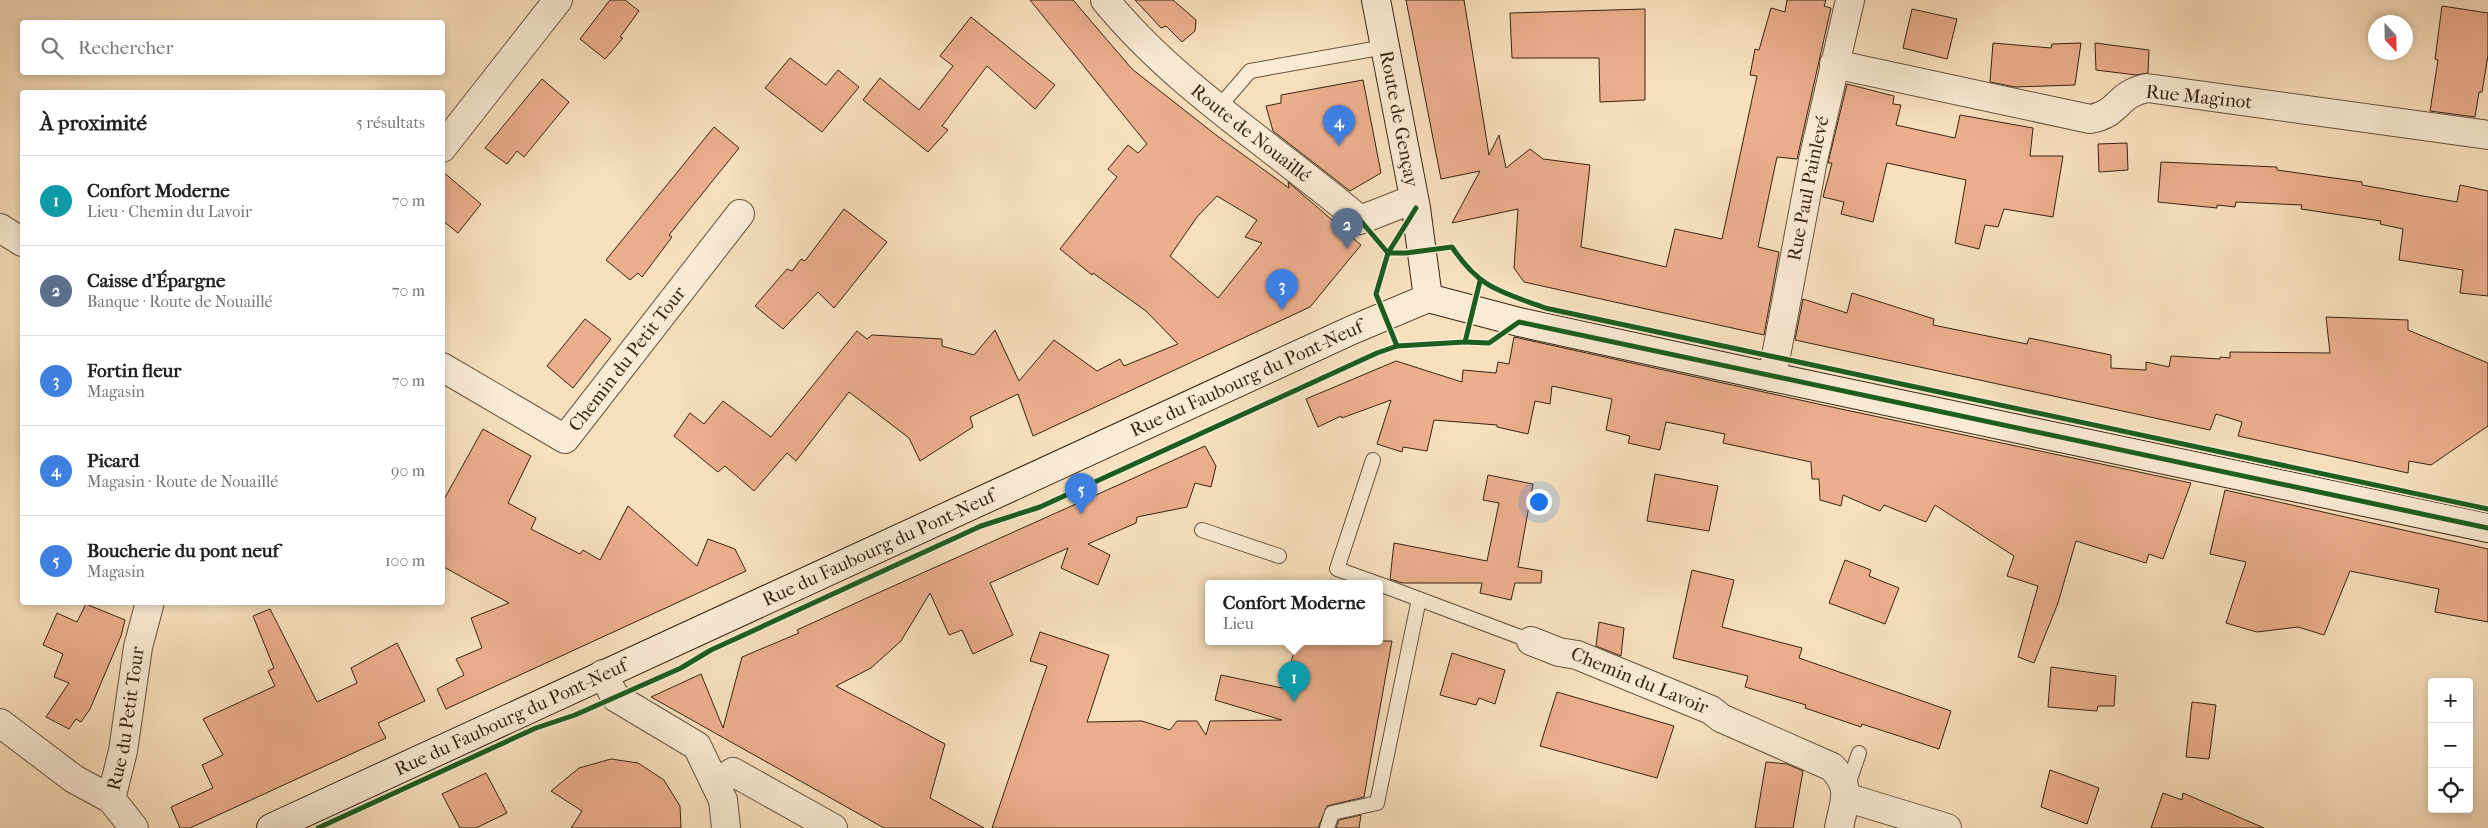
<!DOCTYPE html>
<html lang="fr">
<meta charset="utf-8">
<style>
body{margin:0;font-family:"IM FELL French Canon",serif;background:#f2f2f2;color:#202124}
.controls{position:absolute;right:15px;bottom:15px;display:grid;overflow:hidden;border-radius:5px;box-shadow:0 2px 8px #0003}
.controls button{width:45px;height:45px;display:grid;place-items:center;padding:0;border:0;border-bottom:1px solid #e0e0e0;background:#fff;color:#202124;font:25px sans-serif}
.compass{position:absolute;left:2368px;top:15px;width:45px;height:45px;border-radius:50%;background:#fff;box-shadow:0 2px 8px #0003;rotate:158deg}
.you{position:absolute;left:1538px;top:501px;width:18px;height:18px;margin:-12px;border:4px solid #fff;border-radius:50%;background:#1a73e8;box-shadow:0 0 0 8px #1a73e833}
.badge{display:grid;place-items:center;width:32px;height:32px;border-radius:50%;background:#d93025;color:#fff;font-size:16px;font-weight:700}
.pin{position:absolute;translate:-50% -41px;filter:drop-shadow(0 1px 2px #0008)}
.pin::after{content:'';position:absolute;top:26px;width:18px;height:15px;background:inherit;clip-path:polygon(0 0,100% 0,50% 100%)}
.popup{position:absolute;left:1205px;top:580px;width:178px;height:65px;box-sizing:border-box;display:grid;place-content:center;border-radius:5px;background:#fff;filter:drop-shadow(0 1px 4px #0005);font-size:16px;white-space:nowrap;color:#757577}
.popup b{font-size:19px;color:#202124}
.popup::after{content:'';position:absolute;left:50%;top:100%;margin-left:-10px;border:10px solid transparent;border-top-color:#fff}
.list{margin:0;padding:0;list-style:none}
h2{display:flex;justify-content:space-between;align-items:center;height:65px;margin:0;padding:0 20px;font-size:21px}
h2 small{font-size:16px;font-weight:400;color:#757577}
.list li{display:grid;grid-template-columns:32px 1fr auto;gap:15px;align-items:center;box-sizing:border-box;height:90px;padding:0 20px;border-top:1px solid #e0e0e0}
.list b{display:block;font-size:19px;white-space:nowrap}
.list p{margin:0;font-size:16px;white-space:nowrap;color:#757577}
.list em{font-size:16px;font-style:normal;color:#757577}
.icon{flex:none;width:28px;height:28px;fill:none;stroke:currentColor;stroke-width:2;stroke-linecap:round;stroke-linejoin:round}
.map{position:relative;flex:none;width:2488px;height:828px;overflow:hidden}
.search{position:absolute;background:#fff;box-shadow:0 2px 8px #0003;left:20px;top:20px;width:425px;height:55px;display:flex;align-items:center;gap:12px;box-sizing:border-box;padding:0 18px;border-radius:5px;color:#757577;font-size:19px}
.panel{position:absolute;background:#fff;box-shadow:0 2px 8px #0003;left:20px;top:90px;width:425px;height:515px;border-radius:5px}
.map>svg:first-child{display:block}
.building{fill:#ecae8d;stroke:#362412;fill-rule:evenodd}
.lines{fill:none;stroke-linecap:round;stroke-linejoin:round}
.service-casing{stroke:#66533d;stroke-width:16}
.minor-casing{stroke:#66533d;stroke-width:30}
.tertiary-casing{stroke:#66533d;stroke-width:30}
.secondary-casing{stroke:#362412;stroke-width:30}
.service{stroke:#faebd4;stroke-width:14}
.minor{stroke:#faebd4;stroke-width:28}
.tertiary{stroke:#faebd4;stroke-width:28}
.secondary{stroke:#faebd4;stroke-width:28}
.cycleway-casing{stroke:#faebd4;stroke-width:8}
.cycleway{stroke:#1b5e20;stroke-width:5}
.labels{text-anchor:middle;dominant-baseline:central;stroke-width:4;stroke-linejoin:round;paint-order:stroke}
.street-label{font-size:19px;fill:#362412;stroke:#faebd4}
</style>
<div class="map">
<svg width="2488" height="828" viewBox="0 0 2488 828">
<rect width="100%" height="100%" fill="#f8e0bd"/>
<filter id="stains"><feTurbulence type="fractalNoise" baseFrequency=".004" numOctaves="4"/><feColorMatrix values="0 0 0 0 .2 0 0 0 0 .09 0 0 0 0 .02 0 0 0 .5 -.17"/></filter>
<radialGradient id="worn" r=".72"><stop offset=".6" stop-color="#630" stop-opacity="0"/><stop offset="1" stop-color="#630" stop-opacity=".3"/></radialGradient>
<g class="building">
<path d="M 610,0 L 625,0 L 639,11 L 620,37 L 623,38 L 605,59 L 580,39 Z"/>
<path d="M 1030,0 L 1073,0 L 1132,69 L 1216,135 L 1289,188 L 1288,182 L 1361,245 L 1310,307 L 1033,436 L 1018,394 L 970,417 L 973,427 L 920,461 L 909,438 L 849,392 L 796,461 L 787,453 L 754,491 L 725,466 L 718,472 L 674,436 L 690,413 L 704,424 L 723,401 L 771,437 L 857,331 L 867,339 L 872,335 L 942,339 L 942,346 L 974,355 L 995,330 L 1019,381 L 1054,340 L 1097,371 L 1120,359 L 1124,366 L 1178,344 L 1146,311 L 1093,273 L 1092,275 L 1060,249 L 1117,177 L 1108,169 L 1128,145 L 1138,153 L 1147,144 ZM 1217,196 L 1257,220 L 1245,237 L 1262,243 L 1218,298 L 1170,256 L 1197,217 Z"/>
<path d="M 1135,0 L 1173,0 L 1196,20 L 1195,31 L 1182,42 L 1166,26 L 1161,28 Z"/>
<path d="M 1406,0 L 1464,0 L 1489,155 L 1499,135 L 1506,168 L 1530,149 L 1543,159 L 1590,165 L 1581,247 L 1666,267 L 1675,229 L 1722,239 L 1757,76 L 1750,75 L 1755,49 L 1759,50 L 1771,8 L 1785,12 L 1787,0 L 1826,0 L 1824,6 L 1831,8 L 1797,159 L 1777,157 L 1758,247 L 1779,252 L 1764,335 L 1524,282 L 1514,268 L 1518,209 L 1452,223 L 1480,171 L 1441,179 Z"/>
<path d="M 2442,6 L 2488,13 L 2488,55 L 2482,92 L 2479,92 L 2475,117 L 2430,111 L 2438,60 L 2435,59 Z"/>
<path d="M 1645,9 L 1645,100 L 1600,102 L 1599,58 L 1512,58 L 1510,13 Z"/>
<path d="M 1912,9 L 1957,19 L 1947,59 L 1903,48 Z"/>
<path d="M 971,17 L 1055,85 L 1035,109 L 987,66 L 942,126 L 948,130 L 928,152 L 863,100 L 880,78 L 919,110 L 953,66 L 940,56 Z"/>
<path d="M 1993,43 L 2051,48 L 2052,44 L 2081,43 L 2075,85 L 2015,87 L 1990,82 Z"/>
<path d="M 2095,43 L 2149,50 L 2148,73 L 2136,75 L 2096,70 Z"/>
<path d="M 790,58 L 826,85 L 838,70 L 859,87 L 822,132 L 765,88 Z"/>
<path d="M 542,79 L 569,102 L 524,157 L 517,151 L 507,164 L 485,148 Z"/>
<path d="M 1363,80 L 1381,173 L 1350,191 L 1273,131 L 1266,106 L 1281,103 L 1281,95 Z"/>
<path d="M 1847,84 L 1894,96 L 1893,104 L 1901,105 L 1896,125 L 1955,138 L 1960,115 L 2033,128 L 2030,156 L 2063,156 L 2053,217 L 2004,209 L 1998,227 L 1985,225 L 1979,249 L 1955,243 L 1966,180 L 1887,163 L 1873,222 L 1841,214 L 1844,202 L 1823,197 L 1832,163 L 1828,163 Z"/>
<path d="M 714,127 L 739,148 L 669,235 L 672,237 L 642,277 L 638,273 L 630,280 L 606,260 Z"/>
<path d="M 2127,143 L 2128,170 L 2099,172 L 2098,144 Z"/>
<path d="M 2161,162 L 2277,167 L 2277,170 L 2362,182 L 2362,185 L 2457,202 L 2460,185 L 2488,191 L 2488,296 L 2460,293 L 2463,270 L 2399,260 L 2403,229 L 2380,224 L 2381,221 L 2301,209 L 2302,205 L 2236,202 L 2235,207 L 2217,205 L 2217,208 L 2158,202 Z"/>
<path d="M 442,171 L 481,204 L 458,233 L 442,220 Z"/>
<path d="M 844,209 L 887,242 L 834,308 L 818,292 L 783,329 L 755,306 L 787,269 L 792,271 L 801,259 L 805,261 Z"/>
<path d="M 1852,293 L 1934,319 L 1933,325 L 2027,344 L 2029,338 L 2111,355 L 2111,368 L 2146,370 L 2146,362 L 2169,367 L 2171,356 L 2220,359 L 2220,357 L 2230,358 L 2230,352 L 2330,353 L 2326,317 L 2408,320 L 2408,330 L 2488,363 L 2488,426 L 2431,465 L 2409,461 L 2408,473 L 2238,436 L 2242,422 L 2216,414 L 2210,430 L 1795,340 L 1803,299 L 1847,313 Z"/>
<path d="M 585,319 L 611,339 L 573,388 L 547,366 Z"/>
<path d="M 1514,337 L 1841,409 L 2191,483 L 2163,559 L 2149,554 L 2146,563 L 2076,541 L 2058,603 L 2034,663 L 2018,657 L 2038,586 L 2007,576 L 2014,556 L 1935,505 L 1926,522 L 1884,505 L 1880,511 L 1843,495 L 1841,506 L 1820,500 L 1819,479 L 1812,479 L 1811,462 L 1723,443 L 1725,434 L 1666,422 L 1660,450 L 1628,443 L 1630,436 L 1606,430 L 1612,399 L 1552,386 L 1550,404 L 1535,401 L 1528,434 L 1497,427 L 1497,425 L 1434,420 L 1427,451 L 1403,447 L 1402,452 L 1377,444 L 1391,400 L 1342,418 L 1341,416 L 1318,427 L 1306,399 L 1396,361 L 1462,382 L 1463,370 L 1496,373 L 1498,362 L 1509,364 Z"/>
<path d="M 483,429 L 531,456 L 508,503 L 536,518 L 531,529 L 580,554 L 583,550 L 600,560 L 628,506 L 697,566 L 708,539 L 735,549 L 746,571 L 446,709 L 437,689 L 464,675 L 456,659 L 482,648 L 471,618 L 509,603 L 442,566 L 442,503 Z"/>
<path d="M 1205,446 L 1216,466 L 1211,487 L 1195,483 L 1187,507 L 1137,517 L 1136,523 L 1088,544 L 1110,555 L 1098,585 L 1061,568 L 1068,548 L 990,583 L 1013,635 L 973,654 L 962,630 L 949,635 L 930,593 L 901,641 L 871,668 L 836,686 L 945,744 L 930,798 L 984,828 L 884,828 L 651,697 L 701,674 L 723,728 L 742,657 L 799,633 L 797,630 L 869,597 Z"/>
<path d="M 1655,474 L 1718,486 L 1709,531 L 1647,521 Z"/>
<path d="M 1488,475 L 1533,484 L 1518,567 L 1542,571 L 1541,583 L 1515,583 L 1511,600 L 1480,593 L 1482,583 L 1402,583 L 1390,579 L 1394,543 L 1487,561 L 1499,503 L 1483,500 Z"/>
<path d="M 2225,490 L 2488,549 L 2488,622 L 2435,612 L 2439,589 L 2350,571 L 2324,635 L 2298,627 L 2257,632 L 2226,623 L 2246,562 L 2210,554 Z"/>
<path d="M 1845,560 L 1871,570 L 1869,576 L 1899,588 L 1885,624 L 1829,603 Z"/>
<path d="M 1692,570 L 1734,580 L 1722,627 L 1802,648 L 1799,658 L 1951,711 L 1939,749 L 1862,724 L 1861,727 L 1805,708 L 1806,705 L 1745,687 L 1748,676 L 1673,658 Z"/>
<path d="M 86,604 L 125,620 L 121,636 L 90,709 L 81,722 L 76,719 L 69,729 L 46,717 L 69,683 L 54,677 L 63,654 L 43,645 L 57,613 L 77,622 Z"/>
<path d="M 270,609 L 317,702 L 357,683 L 351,668 L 397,643 L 425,701 L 378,723 L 386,738 L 190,828 L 180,828 L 171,807 L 213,788 L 202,765 L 223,755 L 203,719 L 275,686 L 268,671 L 274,668 L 253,616 Z"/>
<path d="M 1599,622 L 1624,628 L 1621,656 L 1596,646 Z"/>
<path d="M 1040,632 L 1109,655 L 1087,722 L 1142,721 L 1170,730 L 1177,721 L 1197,721 L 1206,735 L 1210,721 L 1282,720 L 1215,700 L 1221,675 L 1282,688 L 1298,641 L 1392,641 L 1364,797 L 1327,806 L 1318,828 L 992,828 L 1047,666 L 1030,661 Z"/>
<path d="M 1452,653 L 1505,670 L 1495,704 L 1479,698 L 1476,705 L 1440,695 Z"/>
<path d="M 2051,667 L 2116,676 L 2114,706 L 2098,706 L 2097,711 L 2048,707 Z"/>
<path d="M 1557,692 L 1674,726 L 1657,778 L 1540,746 Z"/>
<path d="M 2192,702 L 2216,705 L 2209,759 L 2186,757 Z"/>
<path d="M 611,759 L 638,763 L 664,780 L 680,806 L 681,828 L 571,828 L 582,811 L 551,791 L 579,768 Z"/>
<path d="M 1766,762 L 1787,764 L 1803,771 L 1793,828 L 1755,828 Z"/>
<path d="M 2050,770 L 2099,788 L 2087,824 L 2041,807 Z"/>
<path d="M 486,773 L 507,813 L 476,828 L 460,828 L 442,794 Z"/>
<path d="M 2163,793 L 2182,800 L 2183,793 L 2264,828 L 2151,828 Z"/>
<path d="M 1361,815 L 1359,828 L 1336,828 L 1339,820 Z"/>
</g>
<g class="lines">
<g class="service-casing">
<g id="service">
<path d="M 1218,108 L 1250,71 L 1385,47"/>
<path d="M 1373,460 L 1337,569 L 1376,583"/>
<path d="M 1202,530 L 1279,556"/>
<path d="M 1379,584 L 1531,641"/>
<path d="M 1847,788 L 1859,753"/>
<path d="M 1327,828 L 1332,813 L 1377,803 L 1419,599"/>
</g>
</g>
<g class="minor-casing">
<g id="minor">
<path d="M 1834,64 L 2090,119 C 2120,114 2116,94 2147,88 L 2488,135"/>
<path d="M 442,148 L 558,0"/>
<path d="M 0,228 L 22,242"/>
<path id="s1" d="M 442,367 L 565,439 L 740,214"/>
<path id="s2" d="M 1772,377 L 1813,160 L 1850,0"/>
<path id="s3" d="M 1531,641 L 1559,652 L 1577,655 L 1711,710 L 1721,718 L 1832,767 C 1853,789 1844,801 1839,828"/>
<path d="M 603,674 L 615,697 L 697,746 L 723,800 L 726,828"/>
<path d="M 0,723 L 74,779 L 111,799 L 134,828"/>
<path d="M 715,783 L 733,772 L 833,828"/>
<path d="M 1845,797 L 1947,828"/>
<path id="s4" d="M 111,799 L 123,751 L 138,647 L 150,602"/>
</g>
</g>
<g class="tertiary-casing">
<g id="tertiary">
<path id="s5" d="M 1105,0 C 1176,87 1274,147 1360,220 L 1414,199"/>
</g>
</g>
<g class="secondary-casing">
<g id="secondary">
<path id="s6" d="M 1376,0 L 1416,208 L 1428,298"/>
<path id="s7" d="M 271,828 L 1352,330 L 1428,298 L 1519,322 L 1772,377 L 2488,528"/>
</g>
</g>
<use href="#service" class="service"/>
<use href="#minor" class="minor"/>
<use href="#tertiary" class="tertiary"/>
<use href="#secondary" class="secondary"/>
<g class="cycleway-casing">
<g id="cycleway">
<path d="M 1360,220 L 1388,253 L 1406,253 L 1452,247 C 1480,289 1500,291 1545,308 L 2488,509"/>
<path d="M 1465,342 L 1489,343 L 1519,322 L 2488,528"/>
<path d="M 1397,346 L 1376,294 L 1388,253 L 1416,208"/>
<path d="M 318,828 L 536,728 L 575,715 L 681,668 L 711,650 L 981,526 L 1040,507 L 1377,353 L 1397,346 L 1465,342 L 1480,281"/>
</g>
</g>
<use href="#cycleway" class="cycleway"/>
</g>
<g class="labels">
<g class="street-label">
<text transform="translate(2199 97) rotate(6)">Rue Maginot</text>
<text stroke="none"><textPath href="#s6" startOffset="121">Route de Gençay</textPath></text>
<text stroke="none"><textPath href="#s5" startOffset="198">Route de Nouaillé</textPath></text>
<text stroke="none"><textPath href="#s2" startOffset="192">Rue Paul Painlevé</textPath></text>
<text stroke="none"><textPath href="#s1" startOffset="244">Chemin du Petit Tour</textPath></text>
<text stroke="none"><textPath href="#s7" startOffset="1074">Rue du Faubourg du Pont-Neuf</textPath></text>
<text stroke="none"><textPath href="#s7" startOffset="669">Rue du Faubourg du Pont-Neuf</textPath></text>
<text stroke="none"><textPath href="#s3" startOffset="116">Chemin du Lavoir</textPath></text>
<text stroke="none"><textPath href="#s7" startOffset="264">Rue du Faubourg du Pont-Neuf</textPath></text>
<text stroke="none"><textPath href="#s4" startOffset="82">Rue du Petit Tour</textPath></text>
</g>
</g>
<rect width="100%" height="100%" filter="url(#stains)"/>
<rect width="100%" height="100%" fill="url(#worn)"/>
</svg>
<div class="controls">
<button>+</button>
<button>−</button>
<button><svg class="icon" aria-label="locate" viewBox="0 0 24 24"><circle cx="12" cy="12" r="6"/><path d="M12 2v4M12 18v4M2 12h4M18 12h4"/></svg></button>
</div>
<svg class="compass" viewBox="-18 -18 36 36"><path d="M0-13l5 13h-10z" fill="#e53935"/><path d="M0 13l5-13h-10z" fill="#757577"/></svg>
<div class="you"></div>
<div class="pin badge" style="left:1294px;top:702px;background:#0f9aa8">1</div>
<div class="popup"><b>Confort Moderne</b>Lieu</div>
<div class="pin badge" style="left:1347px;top:249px;background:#5c6f8a">2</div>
<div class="pin badge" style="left:1282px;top:310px;background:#3f7fe0">3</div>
<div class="pin badge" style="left:1339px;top:146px;background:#3f7fe0">4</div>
<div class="pin badge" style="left:1081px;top:514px;background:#3f7fe0">5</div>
<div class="search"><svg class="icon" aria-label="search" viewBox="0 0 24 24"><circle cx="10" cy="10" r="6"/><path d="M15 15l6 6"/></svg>Rechercher</div>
<section class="panel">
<h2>À proximité<small>5 résultats</small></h2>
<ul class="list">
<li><span class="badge" style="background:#0f9aa8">1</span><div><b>Confort Moderne</b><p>Lieu · Chemin du Lavoir</p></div><em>70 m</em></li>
<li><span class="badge" style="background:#5c6f8a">2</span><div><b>Caisse d'Épargne</b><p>Banque · Route de Nouaillé</p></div><em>70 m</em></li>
<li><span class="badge" style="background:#3f7fe0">3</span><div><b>Fortin fleur</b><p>Magasin</p></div><em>70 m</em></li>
<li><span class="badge" style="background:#3f7fe0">4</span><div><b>Picard</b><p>Magasin · Route de Nouaillé</p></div><em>90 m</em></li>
<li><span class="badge" style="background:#3f7fe0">5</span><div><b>Boucherie du pont neuf</b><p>Magasin</p></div><em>100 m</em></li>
</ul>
</section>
</div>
